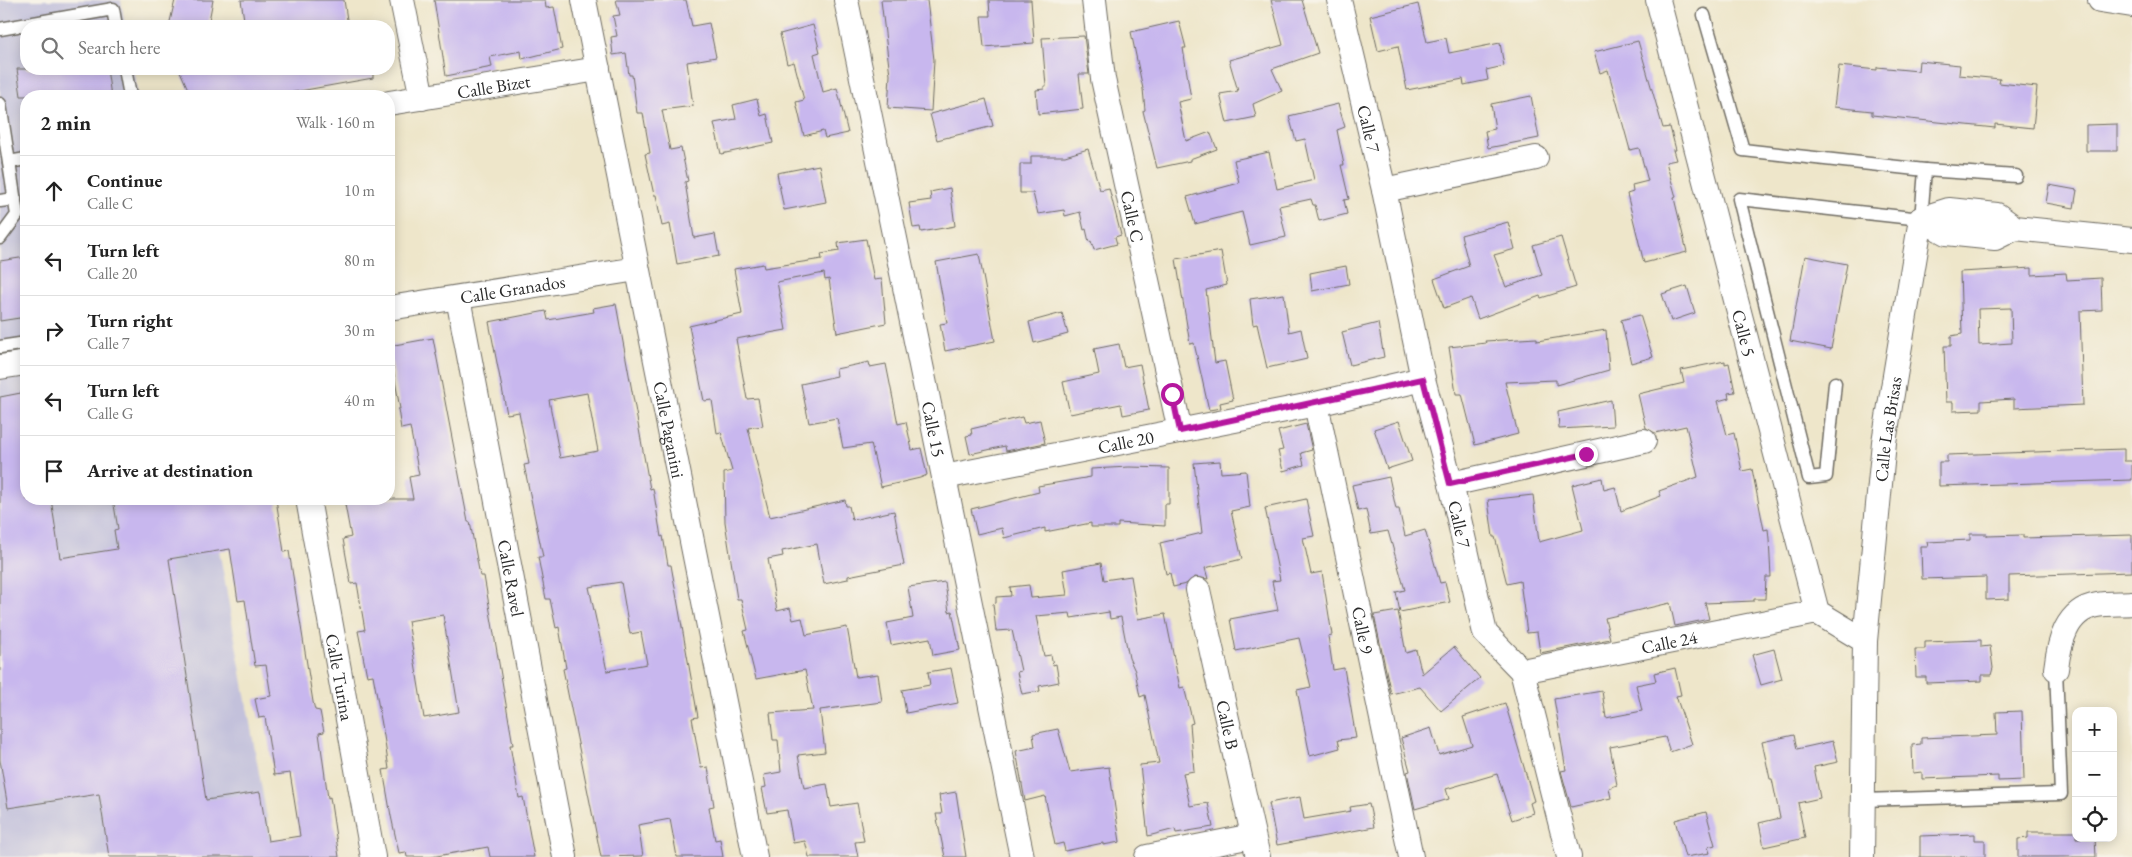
<!DOCTYPE html>
<meta charset="utf-8">
<style>
body{margin:0;font-family:"EB Garamond",serif;background:#f6f6f6;color:#222}
.controls{position:absolute;right:15px;bottom:15px;display:grid;overflow:hidden;border-radius:10px;box-shadow:0 2px 12px #0003}
.controls button{width:45px;height:45px;display:grid;place-items:center;padding:0;border:0;border-bottom:1px solid #e0e0e0;background:#fff;color:#222;font:25px sans-serif}
.stop{position:absolute;width:15px;height:15px;margin:-11px;border:4px solid #b5179e;border-radius:50%;background:#fff}
.stop.end{background:#b5179e;border-color:#fff;box-shadow:0 1px 5px #0008}
.list{margin:0;padding:0;list-style:none}
h2{display:flex;justify-content:space-between;align-items:center;height:65px;margin:0;padding:0 20px;font-size:21px}
h2 small{font-size:16px;font-weight:400;color:#767676}
.list li{display:grid;grid-template-columns:32px 1fr auto;gap:15px;align-items:center;box-sizing:border-box;height:70px;padding:0 20px;border-top:1px solid #e0e0e0}
.list b{display:block;font-size:19px;white-space:nowrap}
.list p{margin:0;font-size:16px;white-space:nowrap;color:#767676}
.list em{font-size:16px;font-style:normal;color:#767676}
.icon{flex:none;width:28px;height:28px;fill:none;stroke:currentColor;stroke-width:2;stroke-linecap:round;stroke-linejoin:round}
.map{position:relative;flex:none;width:2132px;height:857px;overflow:hidden}
.search{position:absolute;background:#fff;box-shadow:0 2px 12px #0003;left:20px;top:20px;width:375px;height:55px;display:flex;align-items:center;gap:12px;box-sizing:border-box;padding:0 18px;border-radius:20px;color:#767676;font-size:19px}
.panel{position:absolute;background:#fff;box-shadow:0 2px 12px #0003;left:20px;top:90px;width:375px;height:415px;border-radius:20px}
.map>svg:first-child{display:block}
.industrial{fill:#c3c1db}
.building{fill:#c8b7ee;fill-rule:evenodd}
.lines{fill:none;stroke-linecap:round;stroke-linejoin:round}
.lane-casing{stroke:#6f6c63;stroke-width:15}
.street-casing{stroke:#6f6c63;stroke-width:26}
.lane{stroke:#fff;stroke-width:12}
.street{stroke:#fff;stroke-width:24}
.route{stroke:#b5179e;stroke-width:6}
.labels{text-anchor:middle;dominant-baseline:central;stroke-width:4.5;stroke-linejoin:round;paint-order:stroke}
.street-label{font-size:18px;fill:#2b2b2b;stroke:#f7f3e8}
</style>
<div class="map">
<svg width="2132" height="857" viewBox="0 0 2132 857">
<rect width="100%" height="100%" fill="#f7f3e8"/>
<filter id="ink" filterUnits="userSpaceOnUse"><feTurbulence type="fractalNoise" baseFrequency=".02" numOctaves="2"/><feDisplacementMap in="SourceGraphic" scale="10" xChannelSelector="R" yChannelSelector="G"/><feConvolveMatrix kernelMatrix="1 2 1 2 8 2 1 2 1" color-interpolation-filters="sRGB"/></filter>
<filter id="wash" filterUnits="userSpaceOnUse"><feTurbulence type="fractalNoise" baseFrequency=".0096" numOctaves="4" result="noise"/><feDisplacementMap in="SourceGraphic" scale="20" xChannelSelector="R" yChannelSelector="G"/><feGaussianBlur stdDeviation="1.12" result="paint"/><feColorMatrix in="noise" values="0 0 0 0 0 0 0 0 0 0 0 0 0 0 0 0 0 1.4 0 .05"/><feComposite in="paint" operator="in"/></filter>
<g filter="url(#wash)">
<rect width="100%" height="100%" fill="#eee6ca"/>
<path class="industrial" d="M 0,0 L 121,0 L 125,26 L 26,26 L 26,69 L 133,69 L 138,96 L 26,96 L 26,499 L 210,499 L 274,857 L 0,857 Z"/>
<g id="blocks">
<g class="building">
<path d="M 175,0 L 213,0 L 208,26 L 169,26 Z"/>
<path d="M 241,0 L 344,0 L 348,26 L 278,26 L 277,22 L 245,26 Z"/>
<path d="M 434,0 L 545,0 L 546,8 L 554,7 L 562,49 L 522,59 L 521,51 L 490,57 L 492,67 L 446,76 Z"/>
<path d="M 616,0 L 686,0 L 692,26 L 709,23 L 716,57 L 687,62 L 693,106 L 662,110 L 670,150 L 681,148 L 688,181 L 685,182 L 694,238 L 715,234 L 719,256 L 677,264 L 670,224 L 662,226 L 656,195 L 654,195 L 645,154 L 650,153 L 643,113 L 637,113 L 632,75 L 629,75 L 626,53 L 613,55 L 611,37 L 617,36 L 613,16 L 620,15 Z"/>
<path d="M 881,0 L 927,0 L 934,60 L 931,111 L 888,108 L 890,75 Z"/>
<path d="M 989,0 L 1031,0 L 1034,43 L 984,47 L 981,16 L 990,16 Z"/>
<path d="M 1271,0 L 1302,0 L 1318,53 L 1272,69 L 1282,91 L 1253,104 L 1256,117 L 1227,123 L 1220,94 L 1238,91 L 1229,60 L 1283,45 Z"/>
<path d="M 1418,4 L 1427,42 L 1446,38 L 1449,53 L 1500,43 L 1504,66 L 1486,70 L 1488,80 L 1464,85 L 1463,79 L 1407,90 L 1398,46 L 1378,51 L 1370,16 Z"/>
<path d="M 1179,21 L 1186,48 L 1183,48 L 1191,99 L 1178,102 L 1186,141 L 1210,132 L 1217,149 L 1190,159 L 1190,161 L 1157,168 L 1143,111 L 1145,110 L 1143,89 L 1131,32 Z"/>
<path d="M 813,25 L 820,52 L 814,54 L 823,92 L 837,88 L 848,133 L 825,138 L 823,131 L 804,136 L 796,102 L 804,100 L 794,62 L 787,64 L 780,34 Z"/>
<path d="M 1084,36 L 1089,74 L 1079,74 L 1083,109 L 1038,114 L 1036,90 L 1044,89 L 1044,86 L 1046,86 L 1042,38 Z"/>
<path d="M 1638,41 L 1663,128 L 1670,127 L 1676,150 L 1673,150 L 1676,160 L 1666,162 L 1676,197 L 1674,198 L 1687,252 L 1644,263 L 1627,194 L 1633,192 L 1632,185 L 1648,181 L 1639,148 L 1630,150 L 1608,70 L 1600,73 L 1594,52 Z"/>
<path d="M 1919,61 L 1960,65 L 1959,75 L 2000,79 L 1999,83 L 2037,87 L 2033,128 L 1995,124 L 1995,128 L 1872,115 L 1872,111 L 1834,107 L 1839,66 L 1877,70 L 1877,67 L 1918,71 Z"/>
<path d="M 17,69 L 107,69 L 111,96 L 21,96 Z"/>
<path d="M 179,69 L 373,69 L 373,78 L 283,94 L 283,96 L 191,96 Z"/>
<path d="M 1531,96 L 1539,138 L 1488,148 L 1485,131 L 1495,129 L 1491,104 Z"/>
<path d="M 757,99 L 761,116 L 767,114 L 773,143 L 721,154 L 714,123 L 736,119 L 733,105 Z"/>
<path d="M 986,99 L 993,126 L 937,140 L 930,114 Z"/>
<path d="M 1338,104 L 1345,127 L 1337,130 L 1344,165 L 1341,165 L 1349,199 L 1344,200 L 1347,214 L 1319,221 L 1315,205 L 1313,205 L 1311,199 L 1279,206 L 1286,237 L 1250,245 L 1242,212 L 1195,224 L 1187,197 L 1239,183 L 1234,160 L 1269,152 L 1277,189 L 1314,180 L 1305,139 L 1296,141 L 1289,116 Z"/>
<path d="M 2117,124 L 2117,151 L 2086,151 L 2086,125 Z"/>
<path d="M 1088,149 L 1100,190 L 1109,188 L 1121,235 L 1115,237 L 1117,244 L 1094,250 L 1091,241 L 1089,242 L 1086,229 L 1084,230 L 1080,212 L 1065,216 L 1064,210 L 1038,214 L 1033,193 L 1020,193 L 1020,164 L 1031,164 L 1031,156 L 1065,156 Z"/>
<path d="M 819,165 L 826,202 L 784,210 L 777,173 Z"/>
<path d="M 2049,185 L 2077,190 L 2074,208 L 2046,203 Z"/>
<path d="M 950,188 L 955,226 L 921,232 L 920,227 L 913,228 L 909,203 L 931,200 L 930,192 Z"/>
<path d="M 1508,222 L 1515,249 L 1494,255 L 1506,287 L 1542,275 L 1533,245 L 1561,237 L 1576,287 L 1541,298 L 1540,296 L 1478,319 L 1471,298 L 1444,308 L 1434,279 L 1469,266 L 1461,235 Z"/>
<path d="M 866,239 L 874,280 L 882,279 L 886,323 L 837,333 L 829,279 L 825,280 L 824,273 L 777,282 L 786,330 L 736,339 L 747,399 L 758,398 L 763,426 L 748,428 L 770,517 L 845,500 L 846,506 L 849,506 L 852,520 L 894,511 L 904,565 L 848,576 L 848,579 L 824,584 L 817,544 L 782,551 L 783,556 L 768,559 L 777,611 L 790,608 L 793,620 L 802,618 L 806,635 L 847,627 L 856,677 L 878,674 L 882,702 L 820,710 L 825,752 L 798,755 L 804,788 L 827,784 L 831,807 L 857,803 L 864,841 L 855,842 L 858,857 L 809,857 L 805,841 L 793,843 L 787,810 L 767,813 L 762,788 L 766,787 L 764,775 L 781,772 L 778,740 L 773,740 L 770,713 L 813,710 L 805,670 L 756,679 L 744,631 L 748,630 L 741,599 L 737,599 L 725,522 L 724,473 L 732,471 L 721,432 L 717,433 L 712,400 L 704,401 L 689,326 L 742,314 L 734,269 L 763,264 L 764,268 L 822,259 L 821,254 L 839,251 L 838,243 Z"/>
<path d="M 1221,251 L 1227,285 L 1206,290 L 1215,363 L 1225,361 L 1233,400 L 1220,403 L 1221,408 L 1209,410 L 1194,343 L 1190,344 L 1176,259 Z"/>
<path d="M 979,254 L 995,341 L 945,351 L 940,324 L 947,323 L 936,262 Z"/>
<path d="M 1805,256 L 1847,264 L 1831,349 L 1790,341 Z"/>
<path d="M 26,257 L 26,317 L 0,321 L 0,261 Z"/>
<path d="M 1346,266 L 1349,284 L 1312,291 L 1310,273 Z"/>
<path d="M 2032,268 L 2032,275 L 2066,273 L 2067,280 L 2101,278 L 2102,310 L 2080,311 L 2083,405 L 2014,408 L 2014,399 L 1981,401 L 1981,410 L 1953,411 L 1953,402 L 1946,402 L 1944,346 L 1951,346 L 1951,336 L 1962,334 L 1960,272 ZM 2011,308 L 2012,343 L 1979,345 L 1978,309 Z"/>
<path d="M 1687,286 L 1695,313 L 1671,321 L 1662,294 Z"/>
<path d="M 1284,294 L 1289,332 L 1301,329 L 1307,359 L 1267,368 L 1257,324 L 1253,325 L 1250,299 Z"/>
<path d="M 616,304 L 650,489 L 653,488 L 661,537 L 663,536 L 668,565 L 671,565 L 698,717 L 692,718 L 701,768 L 708,767 L 714,806 L 709,807 L 715,840 L 720,839 L 723,857 L 677,857 L 670,819 L 638,825 L 643,856 L 601,857 L 563,669 L 566,668 L 559,627 L 556,628 L 550,599 L 546,599 L 538,557 L 543,557 L 524,465 L 529,464 L 519,412 L 507,414 L 489,322 L 546,311 L 548,320 L 594,312 L 593,308 ZM 587,393 L 598,451 L 560,458 L 549,400 ZM 621,582 L 630,634 L 641,632 L 647,664 L 607,671 L 589,587 Z"/>
<path d="M 1062,313 L 1068,334 L 1034,343 L 1029,322 Z"/>
<path d="M 1640,315 L 1653,357 L 1631,363 L 1621,320 Z"/>
<path d="M 1378,323 L 1384,357 L 1350,365 L 1342,332 Z"/>
<path d="M 1606,330 L 1609,370 L 1556,385 L 1556,380 L 1505,382 L 1518,434 L 1475,445 L 1462,394 L 1456,394 L 1449,347 L 1486,343 L 1485,341 L 1537,338 L 1537,341 Z"/>
<path d="M 433,338 L 468,522 L 470,522 L 480,576 L 484,576 L 513,745 L 510,745 L 519,798 L 523,797 L 534,857 L 490,857 L 488,847 L 431,857 L 407,857 L 406,852 L 399,853 L 391,816 L 383,770 L 389,769 L 384,736 L 373,675 L 367,676 L 358,631 L 365,630 L 357,583 L 351,584 L 343,539 L 351,537 L 344,499 L 413,499 L 409,477 L 419,475 L 410,427 L 401,429 L 398,409 L 400,409 L 389,346 ZM 443,615 L 459,712 L 424,718 L 408,621 Z"/>
<path d="M 1119,344 L 1124,367 L 1140,364 L 1149,410 L 1123,415 L 1121,404 L 1070,414 L 1063,382 L 1099,374 L 1094,349 Z"/>
<path d="M 1725,361 L 1725,364 L 1729,363 L 1735,392 L 1728,393 L 1729,398 L 1718,401 L 1727,435 L 1734,433 L 1742,471 L 1752,469 L 1764,530 L 1768,529 L 1769,539 L 1771,577 L 1766,577 L 1765,599 L 1754,599 L 1754,601 L 1705,603 L 1709,619 L 1675,626 L 1670,603 L 1605,618 L 1610,639 L 1540,653 L 1537,632 L 1527,633 L 1520,581 L 1507,584 L 1495,537 L 1493,537 L 1488,500 L 1533,495 L 1539,542 L 1583,530 L 1572,485 L 1602,478 L 1604,490 L 1615,487 L 1621,511 L 1661,496 L 1659,491 L 1698,477 L 1686,426 L 1655,433 L 1646,428 L 1638,394 L 1684,383 L 1681,370 Z"/>
<path d="M 869,362 L 870,367 L 886,364 L 898,424 L 906,422 L 912,450 L 921,448 L 927,475 L 920,478 L 881,487 L 871,444 L 843,448 L 837,418 L 809,423 L 801,384 L 837,376 L 836,369 Z"/>
<path d="M 26,392 L 26,499 L 51,499 L 60,558 L 117,549 L 114,530 L 118,529 L 113,499 L 276,499 L 284,552 L 289,551 L 313,702 L 315,710 L 320,711 L 324,732 L 319,733 L 328,798 L 330,797 L 339,857 L 109,857 L 99,794 L 8,808 L 0,760 L 0,397 ZM 230,549 L 238,601 L 245,600 L 255,666 L 266,665 L 271,696 L 255,699 L 259,718 L 265,717 L 274,775 L 290,773 L 300,836 L 268,841 L 260,792 L 206,800 L 169,559 Z"/>
<path d="M 1611,400 L 1613,426 L 1559,429 L 1558,412 Z"/>
<path d="M 1022,417 L 1024,423 L 1040,420 L 1045,443 L 1006,451 L 1005,446 L 970,454 L 966,436 L 972,435 L 971,429 Z"/>
<path d="M 1399,421 L 1412,461 L 1387,469 L 1374,429 Z"/>
<path d="M 1306,424 L 1312,450 L 1301,453 L 1304,465 L 1283,471 L 1278,451 L 1283,450 L 1278,431 Z"/>
<path d="M 2124,449 L 2124,461 L 2132,461 L 2132,480 L 1939,486 L 1939,462 L 1947,462 L 1947,455 Z"/>
<path d="M 1220,461 L 1221,473 L 1246,471 L 1250,507 L 1231,511 L 1242,559 L 1205,568 L 1208,579 L 1195,577 L 1186,584 L 1173,587 L 1170,573 L 1166,574 L 1160,543 L 1202,533 L 1194,463 Z"/>
<path d="M 1129,467 L 1169,468 L 1169,504 L 1165,504 L 1165,526 L 1118,523 L 1118,527 L 1091,527 L 1091,523 L 1045,532 L 1045,528 L 1004,538 L 1002,528 L 977,534 L 971,509 L 1039,492 L 1038,486 L 1091,477 L 1091,469 Z"/>
<path d="M 1389,477 L 1396,509 L 1399,509 L 1405,536 L 1425,530 L 1440,583 L 1445,582 L 1450,602 L 1400,612 L 1396,592 L 1405,590 L 1388,531 L 1371,534 L 1366,509 L 1358,511 L 1352,485 Z"/>
<path d="M 1306,499 L 1314,536 L 1303,538 L 1311,574 L 1322,572 L 1332,635 L 1328,636 L 1333,670 L 1344,668 L 1356,738 L 1338,740 L 1340,748 L 1310,756 L 1297,690 L 1311,687 L 1299,638 L 1236,651 L 1230,619 L 1278,610 L 1272,581 L 1280,580 L 1265,508 Z"/>
<path d="M 1970,534 L 1987,534 L 1987,536 L 2023,535 L 2023,538 L 2132,535 L 2132,572 L 2009,576 L 2009,599 L 1986,600 L 1986,577 L 1922,579 L 1921,547 L 1928,547 L 1927,542 L 1970,540 Z"/>
<path d="M 1101,563 L 1104,580 L 1131,576 L 1138,619 L 1165,614 L 1180,688 L 1184,687 L 1193,723 L 1190,724 L 1194,771 L 1183,773 L 1190,806 L 1208,803 L 1213,827 L 1176,833 L 1175,829 L 1148,836 L 1140,765 L 1159,763 L 1145,695 L 1140,697 L 1135,671 L 1129,658 L 1121,617 L 1110,619 L 1109,612 L 1071,618 L 1070,613 L 1036,616 L 1044,656 L 1051,655 L 1053,665 L 1056,664 L 1059,682 L 1039,686 L 1040,691 L 1022,694 L 1017,672 L 1021,671 L 1012,630 L 996,631 L 993,604 L 996,603 L 996,597 L 1011,596 L 1010,587 L 1029,585 L 1031,598 L 1067,595 L 1063,570 Z"/>
<path d="M 945,582 L 949,612 L 952,611 L 960,650 L 933,655 L 930,638 L 891,645 L 887,623 L 913,618 L 908,587 Z"/>
<path d="M 1398,611 L 1406,653 L 1416,650 L 1422,674 L 1454,647 L 1480,678 L 1441,711 L 1420,687 L 1391,694 L 1374,615 Z"/>
<path d="M 1981,640 L 1981,647 L 1990,646 L 1993,668 L 1991,675 L 1982,675 L 1982,681 L 1926,683 L 1926,677 L 1916,677 L 1915,649 L 1925,649 L 1925,642 Z"/>
<path d="M 1774,649 L 1782,679 L 1761,685 L 1752,655 Z"/>
<path d="M 951,668 L 958,703 L 906,713 L 902,690 L 930,685 L 928,672 Z"/>
<path d="M 1675,668 L 1681,695 L 1676,696 L 1692,744 L 1670,752 L 1665,737 L 1610,747 L 1617,785 L 1609,788 L 1611,798 L 1571,807 L 1561,771 L 1566,770 L 1554,699 L 1602,691 L 1606,718 L 1642,711 L 1636,685 L 1656,681 L 1654,673 Z"/>
<path d="M 1505,703 L 1534,801 L 1530,803 L 1533,813 L 1512,820 L 1497,774 L 1446,789 L 1449,799 L 1415,809 L 1407,772 L 1410,771 L 1401,738 L 1431,728 L 1439,755 L 1472,745 L 1463,717 Z"/>
<path d="M 2022,711 L 2024,780 L 1998,781 L 1998,776 L 1922,779 L 1922,772 L 1913,773 L 1912,745 L 1921,744 L 1921,738 L 1997,735 L 1996,712 Z"/>
<path d="M 1058,729 L 1070,772 L 1109,767 L 1120,842 L 1103,845 L 1103,843 L 1065,851 L 1063,843 L 1055,845 L 1045,796 L 1025,801 L 1016,751 L 1035,747 L 1033,734 Z"/>
<path d="M 1794,735 L 1797,749 L 1833,741 L 1838,762 L 1814,767 L 1820,798 L 1798,803 L 1805,838 L 1764,847 L 1759,823 L 1780,818 L 1772,779 L 1770,779 L 1762,742 Z"/>
<path d="M 956,792 L 966,857 L 945,857 L 936,814 L 942,814 L 939,795 Z"/>
<path d="M 1300,797 L 1304,819 L 1351,811 L 1350,807 L 1369,804 L 1374,827 L 1277,845 L 1269,803 Z"/>
<path d="M 1706,812 L 1715,845 L 1708,847 L 1710,853 L 1685,857 L 1675,820 Z"/>
<path d="M 2028,832 L 2076,832 L 2076,838 L 2095,838 L 2096,857 L 2018,857 L 2018,839 L 2028,838 Z"/>
<path d="M 1975,834 L 1975,840 L 1985,840 L 1985,857 L 1920,857 L 1920,836 Z"/>
</g>
</g>
</g>
<g filter="url(#ink)">
<use href="#blocks" fill-opacity="0" stroke="#6f6c63" stroke-width="1"/>
<g class="lines">
<g class="lane-casing">
<g id="lane">
<path d="M 1704,15 L 1743,150 L 1925,170 L 1921,219 L 1739,199 L 1809,478 L 1826,476 L 1835,383"/>
<path d="M 0,29 L 113,9 L 116,26"/>
<path d="M 125,69 L 130,96"/>
<path d="M 0,104 L 17,215 L 0,238"/>
<path d="M 9,162 L 26,159"/>
<path d="M 1925,170 L 2016,176"/>
<path d="M 0,201 L 15,199"/>
<path d="M 0,347 L 26,343"/>
<path d="M 1861,800 L 2061,794 L 2056,669"/>
</g>
</g>
<g class="street-casing">
<g id="street">
<path d="M 402,0 L 422,98"/>
<path id="s1" d="M 584,0 L 755,857"/>
<path id="s2" d="M 846,0 L 1022,857"/>
<path id="s3" d="M 1094,0 L 1103,79 L 1180,431"/>
<path id="s4" d="M 1339,0 L 1384,190 L 1423,379 L 1451,484 L 1485,633 L 1522,671 L 1569,857"/>
<path id="s5" d="M 1658,0 L 1817,612 L 1865,641"/>
<path d="M 2100,0 L 2132,5"/>
<path id="s6" d="M 389,103 L 598,69"/>
<path d="M 1384,190 L 1536,158"/>
<path d="M 1921,219 L 1949,210 L 1997,215 L 2015,228 L 2132,240"/>
<path d="M 1921,219 L 1946,233 L 1995,238 L 2015,228"/>
<path id="s7" d="M 458,298 L 565,857"/>
<path id="s8" d="M 389,308 L 637,269"/>
<path d="M 0,367 L 26,363"/>
<path id="s9" d="M 1316,404 L 1411,857"/>
<path id="s10" d="M 944,477 L 1316,404 L 1423,379"/>
<path d="M 1451,484 L 1644,441"/>
<path id="s11" d="M 308,499 L 373,857"/>
<path id="s12" d="M 1198,590 L 1258,857"/>
<path d="M 2056,669 C 2059,643 2066,610 2097,605 C 2108,603 2121,604 2132,603"/>
<path id="s13" d="M 1522,671 L 1817,612"/>
<path d="M 1147,857 L 1252,836"/>
<path id="s14" d="M 1862,857 L 1865,641 L 1884,442 L 1921,219"/>
</g>
</g>
<use href="#lane" class="lane"/>
<use href="#street" class="street"/>
</g>
</g>
<g class="lines" filter="url(#ink)">
<path class="route" d="M 1172,394 L 1180,431 L 1423,379 L 1450,484 L 1586,454"/>
</g>
<g class="labels">
<g class="street-label">
<text stroke="none"><textPath href="#s6" startOffset="106">Calle Bizet</textPath></text>
<text stroke="none"><textPath href="#s4" startOffset="132">Calle 7</textPath></text>
<text stroke="none"><textPath href="#s3" startOffset="220">Calle C</textPath></text>
<text stroke="none"><textPath href="#s8" startOffset="125">Calle Granados</textPath></text>
<text stroke="none"><textPath href="#s5" startOffset="344">Calle 5</textPath></text>
<text stroke="none"><textPath href="#s2" startOffset="438">Calle 15</textPath></text>
<text stroke="none"><textPath href="#s1" startOffset="438">Calle Paganini</textPath></text>
<text stroke="none"><textPath href="#s14" startOffset="429">Calle Las Brisas</textPath></text>
<text stroke="none"><textPath href="#s10" startOffset="185">Calle 20</textPath></text>
<text stroke="none"><textPath href="#s4" startOffset="538">Calle 7</textPath></text>
<text stroke="none"><textPath href="#s7" startOffset="285">Calle Ravel</textPath></text>
<text stroke="none"><textPath href="#s9" startOffset="231">Calle 9</textPath></text>
<text stroke="none"><textPath href="#s13" startOffset="150">Calle 24</textPath></text>
<text stroke="none"><textPath href="#s11" startOffset="181">Calle Turina</textPath></text>
<text stroke="none"><textPath href="#s12" startOffset="138">Calle B</textPath></text>
</g>
</g>
</svg>
<div class="controls">
<button>+</button>
<button>−</button>
<button><svg class="icon" aria-label="locate" viewBox="0 0 24 24"><circle cx="12" cy="12" r="6"/><path d="M12 2v4M12 18v4M2 12h4M18 12h4"/></svg></button>
</div>
<div class="stop" style="left:1172px;top:394px"></div>
<div class="stop end" style="left:1586px;top:454px"></div>
<div class="search"><svg class="icon" aria-label="search" viewBox="0 0 24 24"><circle cx="10" cy="10" r="6"/><path d="M15 15l6 6"/></svg>Search here</div>
<section class="panel">
<h2>2 min<small>Walk · 160 m</small></h2>
<ul class="list">
<li><svg class="icon" aria-label="ahead" viewBox="0 0 24 24"><path d="M12 20V5M6 11l6-6 6 6"/></svg><div><b>Continue</b><p>Calle C</p></div><em>10 m</em></li>
<li><svg class="icon" aria-label="left" viewBox="0 0 24 24"><path d="M17 20v-9H6M10 6l-5 5 5 5"/></svg><div><b>Turn left</b><p>Calle 20</p></div><em>80 m</em></li>
<li><svg class="icon" aria-label="right" viewBox="0 0 24 24"><path d="M7 20v-9h11M14 6l5 5-5 5"/></svg><div><b>Turn right</b><p>Calle 7</p></div><em>30 m</em></li>
<li><svg class="icon" aria-label="left" viewBox="0 0 24 24"><path d="M17 20v-9H6M10 6l-5 5 5 5"/></svg><div><b>Turn left</b><p>Calle G</p></div><em>40 m</em></li>
<li><svg class="icon" aria-label="arrive" viewBox="0 0 24 24"><path d="M6 21V4h12l-3 4 3 4H6"/></svg><div><b>Arrive at destination</b></div></li>
</ul>
</section>
</div>
